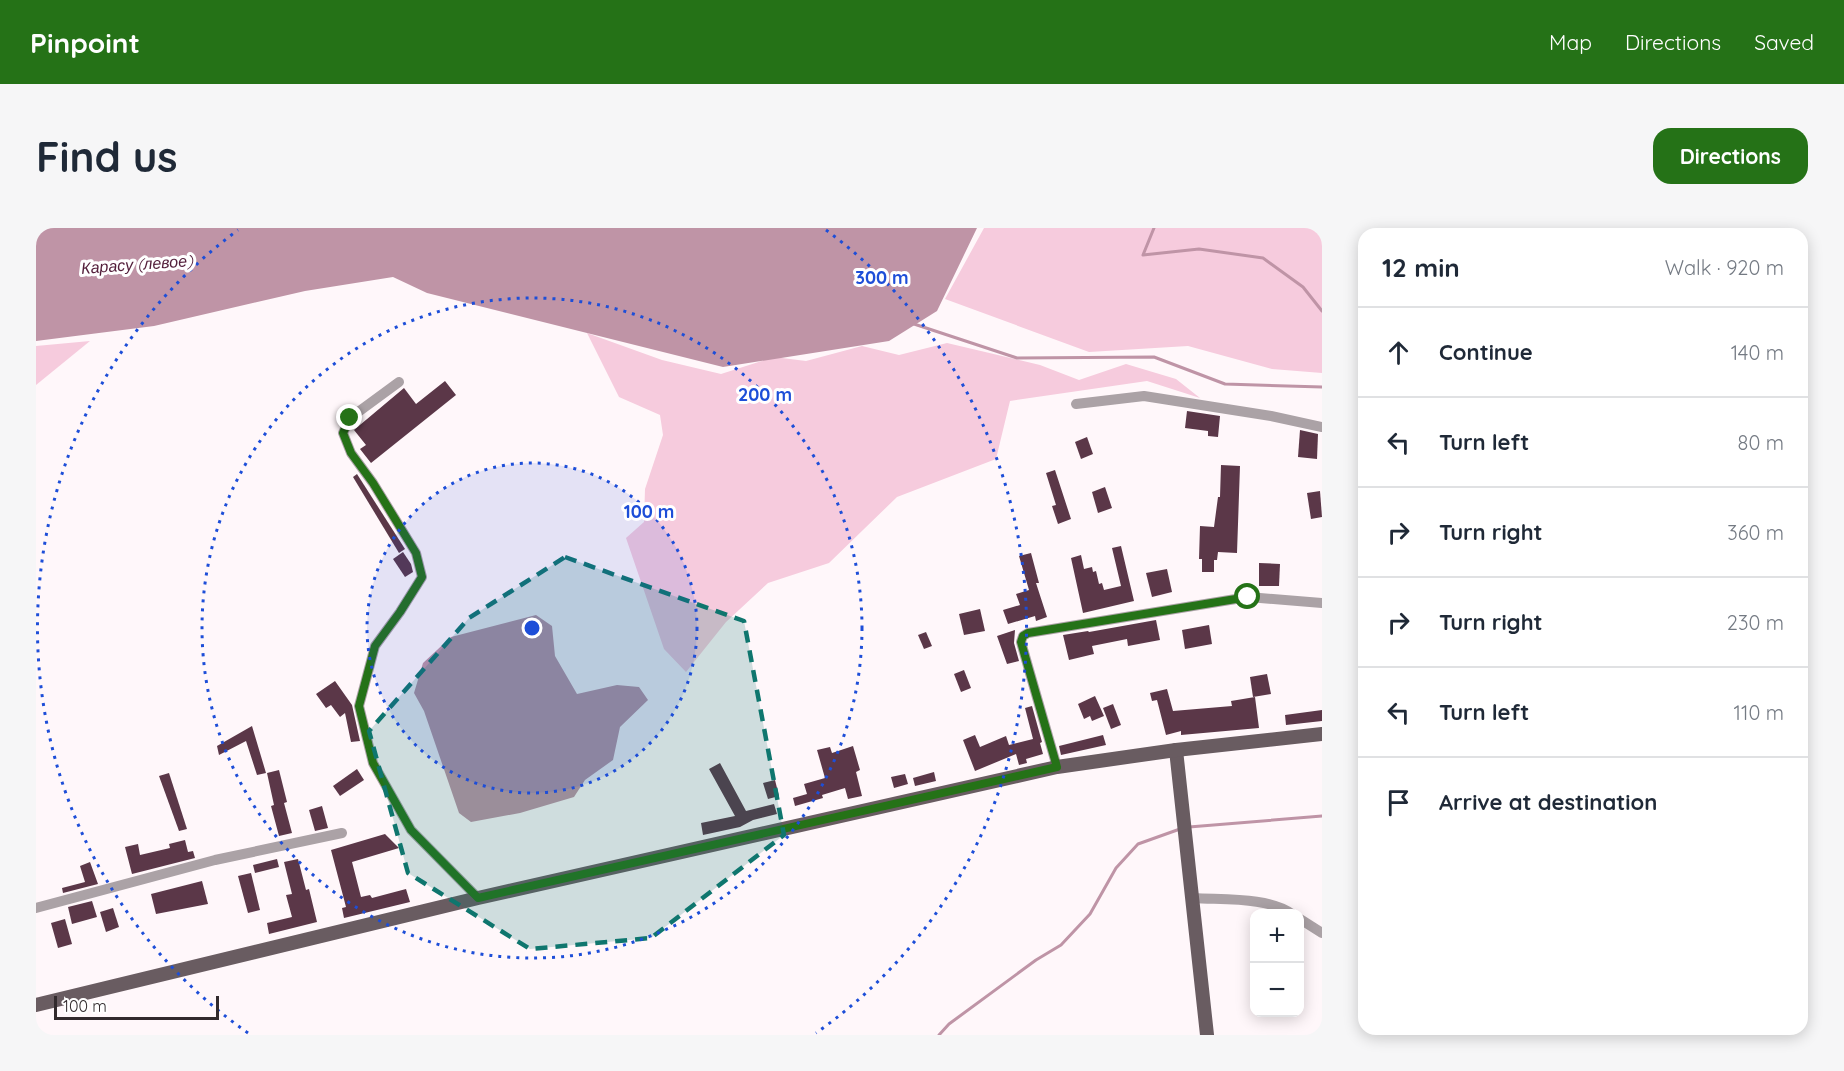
<!DOCTYPE html>
<meta charset="utf-8">
<style>
body{margin:0;font-family:Quicksand,sans-serif;background:#f6f6f7;color:#1f2937}
.controls{position:absolute;right:18px;bottom:18px;display:grid;overflow:hidden;border-radius:12px;box-shadow:0 3px 15px #0003}
.controls button{width:54px;height:54px;display:grid;place-items:center;padding:0;border:0;border-bottom:2px solid #e0e1e3;background:#fff;color:#1f2937;font:30px sans-serif}
.scale{position:absolute;left:18px;bottom:15px;width:165px;box-sizing:border-box;padding-left:6px;border:3px solid #322a2d;border-top:0;font-size:16px;line-height:21px;white-space:nowrap;color:#322a2d;-webkit-text-stroke:4px #fff;paint-order:stroke}
.stop{position:absolute;width:18px;height:18px;margin:-14px;border:4px solid #257217;border-radius:50%;background:#fff}
.stop.end{background:#257217;border-color:#fff;box-shadow:0 2px 6px #0008}
.list{margin:0;padding:0;list-style:none}
h2{display:flex;justify-content:space-between;align-items:center;height:78px;margin:0;padding:0 24px;font-size:26px}
h2 small{font-size:20px;font-weight:400;color:#747a83}
.list li{display:grid;grid-template-columns:39px 1fr auto;gap:18px;align-items:center;box-sizing:border-box;height:90px;padding:0 24px;border-top:2px solid #e0e1e3}
.list b{display:block;font-size:22px;white-space:nowrap}
.list em{font-size:20px;font-style:normal;color:#747a83}
.icon{flex:none;width:33px;height:33px;fill:none;stroke:currentColor;stroke-width:2;stroke-linecap:round;stroke-linejoin:round}
.map{position:relative;flex:none;width:1286px;height:807px;overflow:hidden;border-radius:18px}
header{display:flex;align-items:center;gap:36px;box-sizing:border-box;height:84px;padding:0 30px;background:#257217;color:#fff}
header strong{font-size:28px}
nav{display:flex;gap:33px;margin-inline-start:auto;font-size:21px}
.intro{display:flex;align-items:center;justify-content:space-between;box-sizing:border-box;height:144px;padding:0 36px}
h1{margin:0;font-size:42px}
.button{padding:15px 27px;border-radius:18px;background:#257217;color:#fff;font-size:21px;font-weight:700}
main{display:flex;gap:36px;padding:0 36px}
aside{flex:1;background:#fff;border-radius:18px;box-shadow:0 3px 15px #0003}
.map>svg:first-child{display:block}
.green{fill:#f6cbdd}
.water{fill:#bf94a6}
.lines{fill:none;stroke-linecap:round;stroke-linejoin:round}
.stream{stroke:#bf94a6;stroke-width:3}
.building{fill:#5b3748}
.minor{stroke:#aba2a6;stroke-width:10}
.major{stroke:#695c61;stroke-width:14}
.route{stroke:#257217;stroke-width:8}
.marked{fill:#0f766e;fill-opacity:0.2;stroke:#0f766e;stroke-width:4.5;stroke-dasharray:12 8;stroke-linejoin:round}
.ring{fill:none;stroke:#1d4ed8;stroke-width:3;stroke-dasharray:3 6}
.labels{text-anchor:middle;dominant-baseline:central;stroke-width:6;stroke-linejoin:round;paint-order:stroke}
.water-label{font-size:16px;font-style:italic;fill:#531e3a;stroke:#fff}
.centre{fill:#1d4ed8;stroke:#fff;stroke-width:3}
.ring-label{font-size:18px;text-anchor:middle;font-weight:bold;fill:#1d4ed8;stroke:#fff;stroke-width:6;stroke-linejoin:round;paint-order:stroke}
</style>
<header>
<strong>Pinpoint</strong>
<nav><a>Map</a><a>Directions</a><a>Saved</a></nav>
</header>
<div class="intro"><h1>Find us</h1><a class="button">Directions</a></div>
<main>
<div class="map">
<svg width="1286" height="807" viewBox="0 0 1286 807">
<rect width="100%" height="100%" fill="#fff7fa"/>
<g class="green">
<path d="M 948,0 L 1286,0 L 1286,145 L 1236,141 L 1152,118 L 1053,124 L 909,71 Z"/>
<path d="M 551,105 L 626,132 L 685,146 L 738,129 L 770,133 L 826,118 L 863,127 L 911,115 L 1004,137 L 1043,152 L 1090,136 L 1140,151 L 1164,170 L 1111,153 L 974,173 L 960,231 L 861,269 L 793,335 L 732,355 L 690,394 L 650,444 L 628,421 L 590,310 L 608,294 L 609,261 L 627,207 L 624,187 L 583,169 Z"/>
<path d="M 54,113 L 0,157 L 0,118 Z"/>
</g>
<g class="water">
<path d="M 0,0 L 941,0 L 901,83 L 853,113 L 687,139 L 391,65 L 357,49 L 269,63 L 118,98 L 0,113 Z"/>
<path d="M 500,387 L 516,398 L 519,428 L 541,466 L 581,457 L 603,459 L 612,472 L 584,499 L 577,532 L 549,552 L 538,569 L 484,585 L 435,594 L 423,585 L 388,483 L 378,465 L 387,435 L 415,409 Z"/>
</g>
<g class="lines">
<g class="stream">
<path d="M 1118,0 L 1107,27 L 1163,21 L 1227,30 L 1267,59 L 1286,83"/>
<path d="M 878,96 L 981,130 L 1118,129 L 1189,156 L 1286,159"/>
<path d="M 1153,599 L 1286,588"/>
<path d="M 903,807 L 913,796 L 1000,732 L 1025,717 L 1054,686 L 1080,640 L 1102,616 L 1144,601"/>
</g>
</g>
<g class="building">
<path d="M 409,153 L 420,167 L 335,235 L 324,221 L 330,217 L 318,202 L 368,160 L 380,176 Z"/>
<path d="M 1151,183 L 1184,188 L 1182,209 L 1172,208 L 1172,203 L 1149,200 Z"/>
<path d="M 1264,202 L 1282,206 L 1281,231 L 1262,229 Z"/>
<path d="M 1051,209 L 1057,226 L 1045,231 L 1039,214 Z"/>
<path d="M 1185,237 L 1204,238 L 1201,325 L 1182,324 L 1181,332 L 1178,332 L 1178,344 L 1166,344 L 1166,331 L 1163,331 L 1164,298 L 1178,299 L 1182,269 L 1184,269 Z"/>
<path d="M 1019,242 L 1035,291 L 1022,296 L 1016,278 L 1020,277 L 1010,245 Z"/>
<path d="M 321,246 L 369,321 L 363,325 L 317,249 Z"/>
<path d="M 1069,259 L 1076,280 L 1062,285 L 1056,264 Z"/>
<path d="M 1284,263 L 1286,289 L 1275,291 L 1271,265 Z"/>
<path d="M 1085,318 L 1098,373 L 1047,385 L 1035,330 L 1045,327 L 1048,341 L 1056,339 L 1057,344 L 1060,343 L 1063,356 L 1066,355 L 1068,362 L 1085,358 L 1076,320 Z"/>
<path d="M 367,324 L 375,336 L 377,344 L 369,349 L 357,331 Z"/>
<path d="M 995,325 L 1003,355 L 1000,355 L 1011,389 L 1000,393 L 999,388 L 972,396 L 967,382 L 984,377 L 980,366 L 993,362 L 983,328 Z"/>
<path d="M 1223,335 L 1244,336 L 1243,358 L 1223,358 Z"/>
<path d="M 1131,341 L 1136,364 L 1116,369 L 1110,345 Z"/>
<path d="M 944,381 L 949,403 L 928,407 L 923,386 Z"/>
<path d="M 1120,392 L 1124,412 L 1092,418 L 1091,411 L 1056,418 L 1058,426 L 1033,432 L 1027,407 L 1052,403 L 1053,404 Z"/>
<path d="M 1173,397 L 1176,416 L 1149,421 L 1146,402 Z"/>
<path d="M 979,402 L 978,415 L 983,433 L 971,436 L 961,408 Z"/>
<path d="M 890,404 L 896,418 L 888,421 L 882,407 Z"/>
<path d="M 928,442 L 935,460 L 925,464 L 918,446 Z"/>
<path d="M 1231,446 L 1235,466 L 1217,469 L 1214,449 Z"/>
<path d="M 299,453 L 316,477 L 324,513 L 315,514 L 309,485 L 304,489 L 295,477 L 290,480 L 280,466 Z"/>
<path d="M 1131,461 L 1137,483 L 1196,478 L 1195,473 L 1219,469 L 1223,500 L 1145,507 L 1145,503 L 1130,507 L 1121,472 L 1116,473 L 1114,465 Z"/>
<path d="M 1059,468 L 1068,488 L 1056,493 L 1054,488 L 1048,491 L 1042,476 Z"/>
<path d="M 1077,476 L 1085,497 L 1075,501 L 1067,480 Z"/>
<path d="M 996,478 L 1006,514 L 1004,515 L 1007,526 L 990,531 L 991,535 L 983,537 L 980,526 L 939,543 L 927,512 L 939,507 L 944,519 L 970,508 L 973,517 L 997,511 L 989,480 Z"/>
<path d="M 1286,482 L 1286,493 L 1250,497 L 1249,487 Z"/>
<path d="M 216,498 L 230,545 L 221,547 L 210,513 L 183,527 L 181,518 Z"/>
<path d="M 1067,507 L 1070,517 L 1025,527 L 1023,518 Z"/>
<path d="M 817,518 L 824,542 L 820,544 L 826,568 L 812,571 L 809,560 L 786,567 L 787,570 L 759,578 L 757,570 L 771,566 L 768,556 L 789,550 L 781,522 L 794,519 L 796,525 Z"/>
<path d="M 684,535 L 710,583 L 738,576 L 741,586 L 717,592 L 704,599 L 667,607 L 665,595 L 699,588 L 673,541 Z"/>
<path d="M 321,541 L 328,552 L 304,568 L 297,558 Z"/>
<path d="M 243,542 L 251,574 L 248,575 L 256,605 L 243,608 L 235,578 L 238,577 L 231,545 Z"/>
<path d="M 898,544 L 900,553 L 879,558 L 877,550 Z"/>
<path d="M 133,545 L 151,601 L 143,603 L 123,548 Z"/>
<path d="M 869,546 L 872,556 L 858,560 L 855,549 Z"/>
<path d="M 739,552 L 743,568 L 732,571 L 727,555 Z"/>
<path d="M 286,578 L 292,600 L 279,603 L 273,582 Z"/>
<path d="M 349,606 L 363,620 L 316,634 L 325,669 L 334,667 L 336,670 L 370,661 L 374,674 L 308,690 L 306,680 L 310,679 L 295,622 Z"/>
<path d="M 149,612 L 152,624 L 157,623 L 159,630 L 96,646 L 89,619 L 102,616 L 104,627 L 134,620 L 133,616 Z"/>
<path d="M 241,631 L 243,639 L 219,645 L 217,637 Z"/>
<path d="M 262,631 L 270,662 L 273,661 L 281,694 L 233,706 L 231,695 L 256,689 L 250,667 L 256,666 L 248,634 Z"/>
<path d="M 54,634 L 62,656 L 27,665 L 26,660 L 49,654 L 44,638 Z"/>
<path d="M 215,645 L 224,682 L 212,685 L 202,648 Z"/>
<path d="M 166,653 L 172,676 L 120,686 L 115,666 Z"/>
<path d="M 56,673 L 61,689 L 36,696 L 32,679 Z"/>
<path d="M 77,680 L 83,699 L 70,704 L 64,684 Z"/>
<path d="M 29,691 L 36,716 L 22,720 L 15,695 Z"/>
</g>
<g class="lines">
<g class="minor">
<path d="M 363,154 L 314,190 L 307,205 L 315,225 L 337,255 L 380,325 L 386,349 L 364,384 L 339,418 L 323,478 L 337,535 L 375,602 L 442,670"/>
<path d="M 1040,176 L 1108,168 L 1235,188 L 1286,199"/>
<path d="M 1021,539 L 985,414 L 987,408 L 992,405 L 1212,369 L 1286,375"/>
<path d="M 1158,670 C 1186,672 1234,669 1256,686"/>
<path d="M 0,680 L 179,632 L 306,605"/>
<path d="M 1264,691 L 1286,705"/>
</g>
<g class="major">
<path d="M 1140,522 L 1171,807"/>
<path d="M 0,777 L 442,670 L 1021,539 L 1140,522 L 1286,506"/>
</g>
</g>
<g class="lines">
<path class="route" d="M 314,190 L 307,205 L 315,225 L 337,255 L 380,325 L 386,349 L 364,384 L 339,418 L 323,478 L 337,535 L 375,602 L 442,670 L 1021,539 L 985,414 L 987,408 L 992,405 L 1212,369"/>
</g>
<path class="marked" d="M 529,329 L 708,393 L 748,607 L 615,710 L 494,721 L 372,645 L 333,503 L 433,390 Z"/>
<circle cx="496" cy="400" r="165" fill="#1d4ed8" fill-opacity=".12"/>
<g class="ring">
<circle cx="496" cy="400" r="165"/>
<circle cx="496" cy="400" r="330"/>
<path d="M212 805A495 495 0 0 1 202 2M790 2A495 495 0 0 1 780 805"/>
</g>
<g class="labels">
<g class="water-label">
<text transform="translate(101 36) rotate(-4)">Карасу (левое)</text>
</g>
</g>
<circle cx="496" cy="400" r="9" class="centre"/>
<g class="ring-label">
<text x="846" y="56">300 m</text>
<text x="729" y="173">200 m</text>
<text x="613" y="290">100 m</text>
</g>
</svg>
<div class="controls">
<button>+</button>
<button>−</button>
</div>
<div class="scale">100 m</div>
<div class="stop" style="left:1212px;top:369px"></div>
<div class="stop end" style="left:314px;top:190px"></div>
</div>
<aside>
<h2>12 min<small>Walk · 920 m</small></h2>
<ul class="list">
<li><svg class="icon" aria-label="ahead" viewBox="0 0 24 24"><path d="M12 20V5M6 11l6-6 6 6"/></svg><div><b>Continue</b></div><em>140 m</em></li>
<li><svg class="icon" aria-label="left" viewBox="0 0 24 24"><path d="M17 20v-9H6M10 6l-5 5 5 5"/></svg><div><b>Turn left</b></div><em>80 m</em></li>
<li><svg class="icon" aria-label="right" viewBox="0 0 24 24"><path d="M7 20v-9h11M14 6l5 5-5 5"/></svg><div><b>Turn right</b></div><em>360 m</em></li>
<li><svg class="icon" aria-label="right" viewBox="0 0 24 24"><path d="M7 20v-9h11M14 6l5 5-5 5"/></svg><div><b>Turn right</b></div><em>230 m</em></li>
<li><svg class="icon" aria-label="left" viewBox="0 0 24 24"><path d="M17 20v-9H6M10 6l-5 5 5 5"/></svg><div><b>Turn left</b></div><em>110 m</em></li>
<li><svg class="icon" aria-label="arrive" viewBox="0 0 24 24"><path d="M6 21V4h12l-3 4 3 4H6"/></svg><div><b>Arrive at destination</b></div></li>
</ul>
</aside>
</main>
